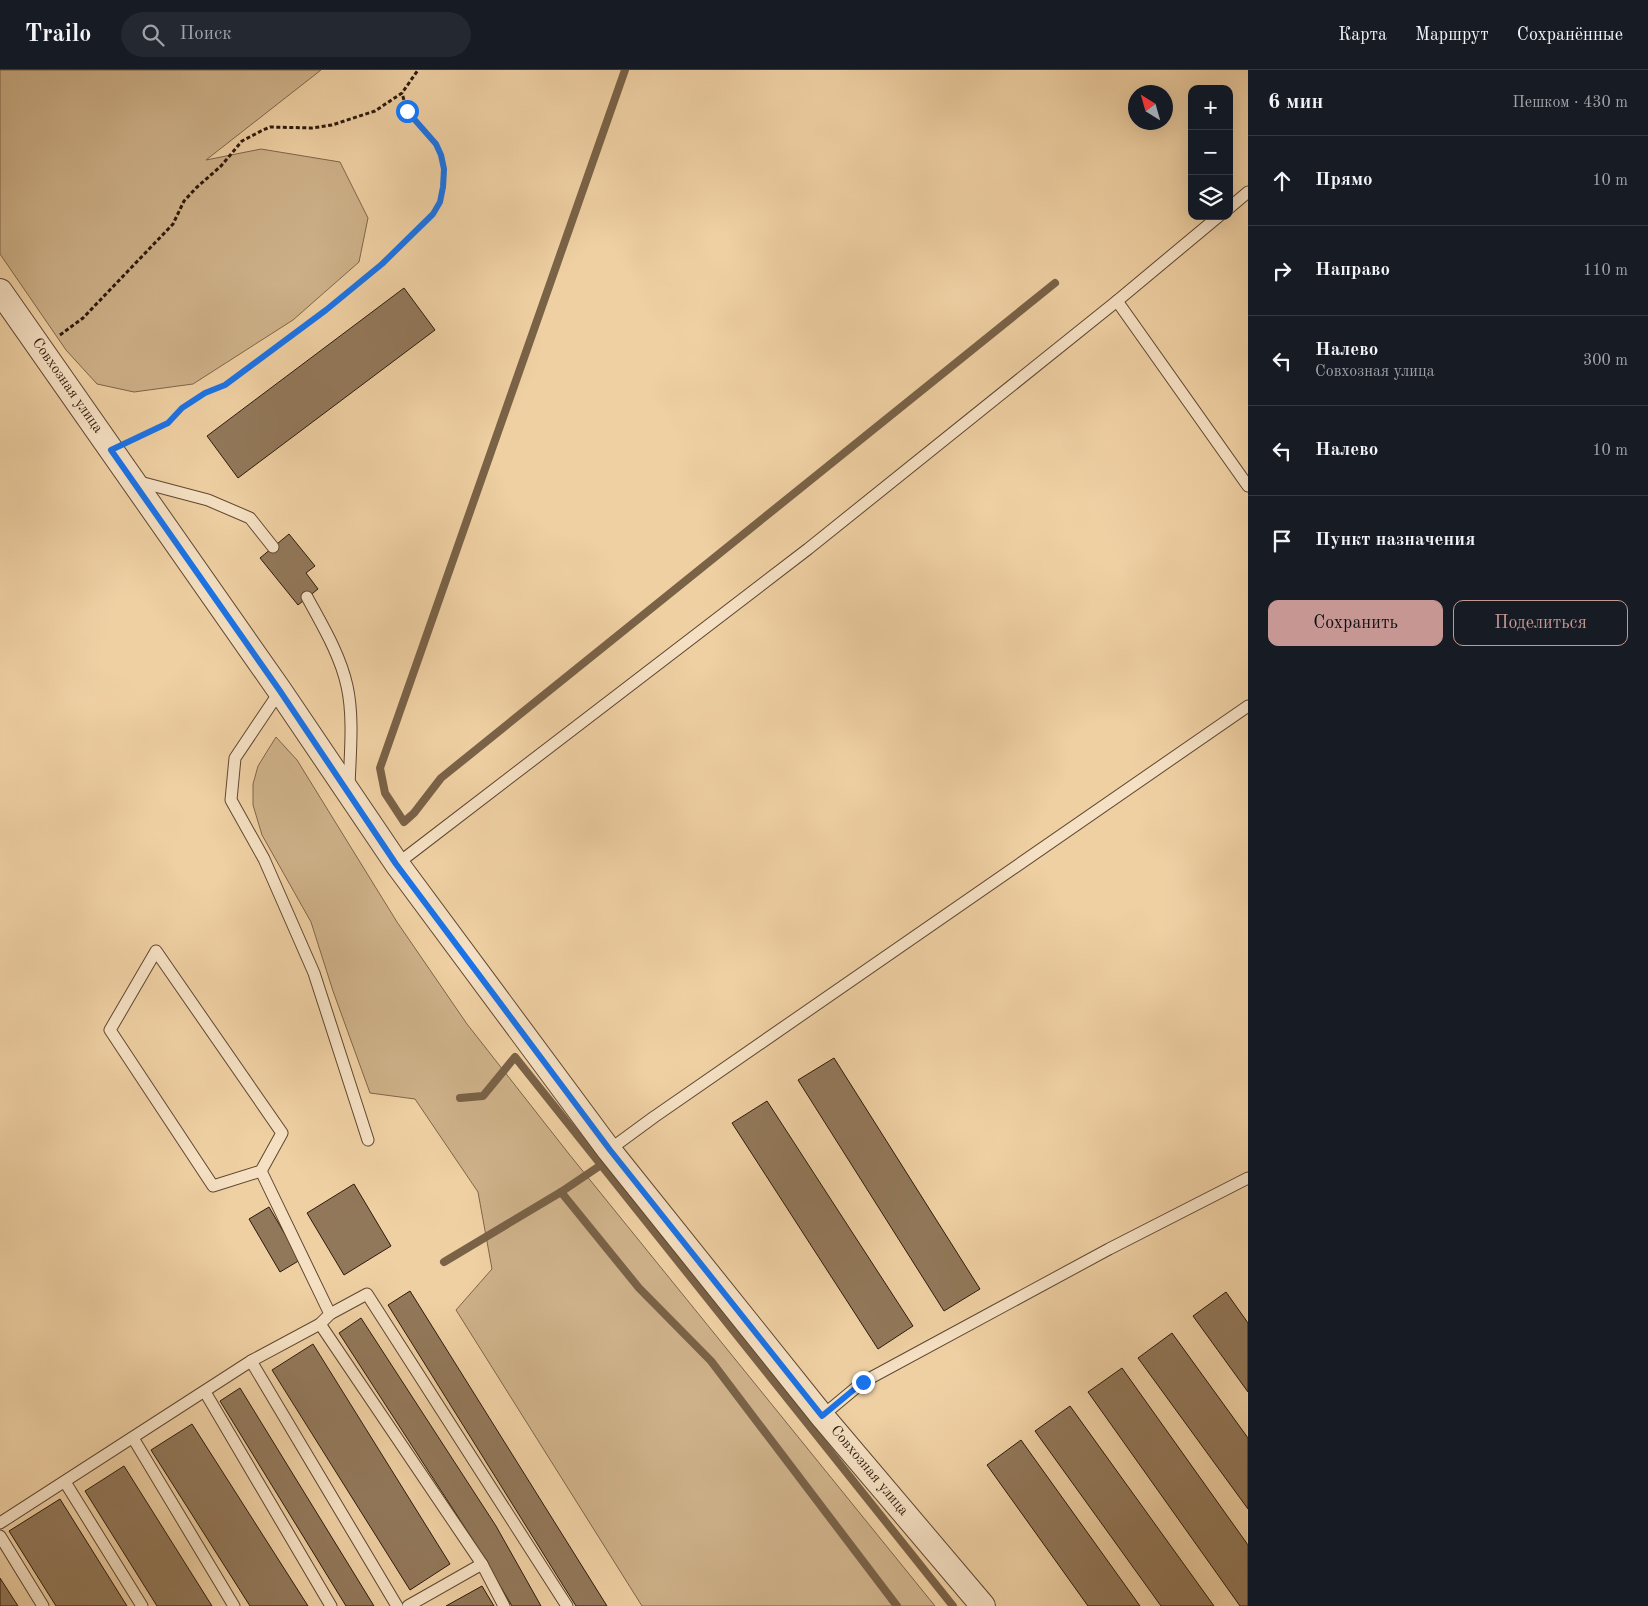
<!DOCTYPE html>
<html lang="ru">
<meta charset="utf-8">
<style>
body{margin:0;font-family:"Old Standard TT",serif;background:#242831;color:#f1f3f6}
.controls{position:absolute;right:15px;top:15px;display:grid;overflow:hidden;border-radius:10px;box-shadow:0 5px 20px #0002}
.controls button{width:45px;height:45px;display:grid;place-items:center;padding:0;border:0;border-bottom:1px solid #363941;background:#171b24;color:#f1f3f6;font:25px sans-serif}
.compass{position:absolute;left:1128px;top:15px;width:45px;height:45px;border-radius:50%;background:#171b24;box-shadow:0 5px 20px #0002;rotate:323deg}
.stop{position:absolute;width:15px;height:15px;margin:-11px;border:4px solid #1a73e8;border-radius:50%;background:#fff}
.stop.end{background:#1a73e8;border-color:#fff;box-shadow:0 1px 5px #0008}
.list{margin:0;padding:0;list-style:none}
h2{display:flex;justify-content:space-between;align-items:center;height:65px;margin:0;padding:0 20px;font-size:21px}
h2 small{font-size:16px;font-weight:400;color:#9ea1a6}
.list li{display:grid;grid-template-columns:32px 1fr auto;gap:15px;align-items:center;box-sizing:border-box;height:90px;padding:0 20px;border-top:1px solid #363941}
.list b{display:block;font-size:19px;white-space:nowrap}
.list p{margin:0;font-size:16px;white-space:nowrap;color:#9ea1a6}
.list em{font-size:16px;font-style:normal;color:#9ea1a6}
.actions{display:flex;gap:10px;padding:15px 20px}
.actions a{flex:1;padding:11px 0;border:1px solid #c59692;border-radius:10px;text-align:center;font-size:18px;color:#c59692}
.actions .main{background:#c59692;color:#111}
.icon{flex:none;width:28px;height:28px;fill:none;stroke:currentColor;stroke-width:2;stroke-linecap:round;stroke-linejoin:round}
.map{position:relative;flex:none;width:1248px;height:1536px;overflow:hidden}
header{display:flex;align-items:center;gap:30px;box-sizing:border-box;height:70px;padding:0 25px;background:#171b24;border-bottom:1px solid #363941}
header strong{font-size:24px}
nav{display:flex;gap:28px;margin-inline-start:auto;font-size:18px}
.search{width:350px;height:45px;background:#242831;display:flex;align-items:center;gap:12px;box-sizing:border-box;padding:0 18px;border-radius:28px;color:#9ea1a6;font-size:19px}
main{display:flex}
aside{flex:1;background:#171b24}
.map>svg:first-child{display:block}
.green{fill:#ceb189;stroke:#7e654a}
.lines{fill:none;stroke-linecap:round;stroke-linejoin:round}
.stream{stroke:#7a6247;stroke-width:8}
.building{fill:#92785a;stroke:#2e190b}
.lane-casing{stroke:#5e4731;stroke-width:13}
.street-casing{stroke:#5e4731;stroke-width:26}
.path{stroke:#2e190b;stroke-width:3;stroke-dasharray:4 2.5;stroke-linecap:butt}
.lane{stroke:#f5e0c3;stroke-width:11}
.street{stroke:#f5e0c3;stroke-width:24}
.route{stroke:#1a73e8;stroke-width:6}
.labels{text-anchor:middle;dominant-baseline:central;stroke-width:5;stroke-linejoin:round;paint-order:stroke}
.street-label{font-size:15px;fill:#2e190b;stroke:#f5e0c3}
</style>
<header>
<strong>Trailo</strong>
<div class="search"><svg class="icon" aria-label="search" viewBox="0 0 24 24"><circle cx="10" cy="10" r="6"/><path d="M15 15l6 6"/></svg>Поиск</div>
<nav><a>Карта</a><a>Маршрут</a><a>Сохранённые</a></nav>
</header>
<main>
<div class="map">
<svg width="1248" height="1536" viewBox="0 0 1248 1536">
<rect width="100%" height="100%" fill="#efd0a3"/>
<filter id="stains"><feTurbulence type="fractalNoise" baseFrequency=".004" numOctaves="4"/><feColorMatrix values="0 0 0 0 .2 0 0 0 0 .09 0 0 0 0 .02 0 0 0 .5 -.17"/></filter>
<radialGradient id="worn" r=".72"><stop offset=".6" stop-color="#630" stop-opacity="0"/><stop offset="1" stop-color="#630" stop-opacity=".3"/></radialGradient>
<g class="green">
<path d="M 0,0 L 321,0 L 206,90 L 261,79 L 340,92 L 368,148 L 359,192 L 293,250 L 193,314 L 134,322 L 97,314 L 66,280 L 0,184 Z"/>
<path d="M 276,667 L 297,690 L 397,852 L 467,954 L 569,1084 L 935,1536 L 642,1536 L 456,1240 L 492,1199 L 478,1122 L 415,1029 L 370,1023 L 333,921 L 311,852 L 262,765 L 253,735 L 253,714 L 258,696 Z"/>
</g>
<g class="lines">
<g class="stream">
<path d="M 625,0 L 380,698 L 385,723 L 404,752 L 414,743 L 441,708 L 1055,213"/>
<path d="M 460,1028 L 483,1026 L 515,987 L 953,1536"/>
<path d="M 561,1122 L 639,1218 L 711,1291 L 897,1536"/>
<path d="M 444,1192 L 561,1122 L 601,1095"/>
</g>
</g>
<g class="building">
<path d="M 404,218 L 435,260 L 238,408 L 207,366 Z"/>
<path d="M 289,464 L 315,496 L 306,503 L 318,519 L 298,535 L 260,488 Z"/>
<path d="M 834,988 L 980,1219 L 944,1241 L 798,1010 Z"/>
<path d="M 767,1031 L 913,1256 L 878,1279 L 732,1053 Z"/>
<path d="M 354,1114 L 391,1176 L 344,1205 L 307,1143 Z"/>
<path d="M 269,1137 L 300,1190 L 280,1202 L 249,1149 Z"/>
<path d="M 410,1221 L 607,1536 L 576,1536 L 388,1235 Z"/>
<path d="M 1226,1222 L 1248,1253 L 1248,1322 L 1193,1246 Z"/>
<path d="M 361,1248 L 496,1456 L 541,1536 L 512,1536 L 473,1470 L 339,1263 Z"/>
<path d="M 1172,1263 L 1248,1368 L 1248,1439 L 1138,1288 Z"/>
<path d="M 313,1274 L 450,1494 L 410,1520 L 272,1300 Z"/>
<path d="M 1122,1298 L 1248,1475 L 1248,1536 L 1240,1536 L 1088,1322 Z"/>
<path d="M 240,1318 L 374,1536 L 346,1536 L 220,1331 Z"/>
<path d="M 1070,1336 L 1214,1536 L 1161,1536 L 1035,1361 Z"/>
<path d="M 192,1354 L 308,1536 L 250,1536 L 151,1380 Z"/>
<path d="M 1021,1370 L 1140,1536 L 1088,1536 L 987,1395 Z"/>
<path d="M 124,1396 L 212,1536 L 157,1536 L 85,1421 Z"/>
<path d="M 60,1429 L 127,1536 L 56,1536 L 9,1461 Z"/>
<path d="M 0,1508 L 18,1536 L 0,1536 Z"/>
<path d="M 482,1516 L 494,1536 L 446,1536 Z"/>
</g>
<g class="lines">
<g class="lane-casing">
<g id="lane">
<path d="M 1229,138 L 1248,122"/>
<path d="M 1117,231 L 1248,416"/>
<path d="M 136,411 L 208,430 L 250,448 L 273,477"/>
<path d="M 307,527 C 322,555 340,584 347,616 C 354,647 350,685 349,717"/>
<path d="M 280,621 L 235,688 L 231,730 L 264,789 L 314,903 L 368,1070"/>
<path d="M 397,794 L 808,479 L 1117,231 L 1219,146"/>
<path d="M 609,1080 L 654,1047 L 1248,636"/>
<path d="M 261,1101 L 282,1063 L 156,881 L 110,960 L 213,1116 L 261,1101 L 330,1244"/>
<path d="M 320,1254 L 482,1494"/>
<path d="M 251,1291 L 397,1536"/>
<path d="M 205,1322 L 331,1536"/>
<path d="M 822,1346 L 863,1312 L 1109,1179 L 1248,1108"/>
<path d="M 133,1368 L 234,1536"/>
<path d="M 65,1412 L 142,1536"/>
<path d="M 0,1453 L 251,1291 L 320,1254 L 330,1244 L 367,1224 L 567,1536"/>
<path d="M 0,1466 L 43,1536"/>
<path d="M 408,1536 L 482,1494 L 504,1536"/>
</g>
</g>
<g class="street-casing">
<path id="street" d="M 0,221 L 280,621 L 397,794 L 609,1080 L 822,1346 L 983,1536"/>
</g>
<g class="path">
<path d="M 60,265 L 83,248 L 173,154 L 184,131 L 196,118 L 221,96 L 242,71 L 261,61 L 270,57 L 312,58 L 332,55 L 375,41 L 402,23 L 418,0"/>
<path d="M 133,369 L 168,353 L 182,338 L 205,323 L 225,315 L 326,240 L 382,194 L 433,144 L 440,132 L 443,117 L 444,99 L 441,85 L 436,73 L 407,41 L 402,23"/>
</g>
<use href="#lane" class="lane"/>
<use href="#street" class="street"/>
</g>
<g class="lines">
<path class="route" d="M 407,41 L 436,74 L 441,85 L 444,99 L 443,117 L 440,132 L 433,144 L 382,194 L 326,240 L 225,315 L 205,323 L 182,338 L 168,353 L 111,380 L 280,621 L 396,794 L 610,1080 L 822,1346 L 863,1312"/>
</g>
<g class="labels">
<g class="street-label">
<text transform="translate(67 316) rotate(55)">Совхозная улица</text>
<text transform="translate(869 1401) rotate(50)">Совхозная улица</text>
</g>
</g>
<rect width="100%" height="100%" filter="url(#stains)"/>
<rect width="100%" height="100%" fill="url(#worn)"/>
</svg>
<div class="controls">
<button>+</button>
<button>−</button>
<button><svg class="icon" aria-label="layers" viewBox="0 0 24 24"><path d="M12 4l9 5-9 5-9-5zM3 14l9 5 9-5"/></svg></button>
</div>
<svg class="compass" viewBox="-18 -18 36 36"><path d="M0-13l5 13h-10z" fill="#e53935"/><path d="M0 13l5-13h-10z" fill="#9ea1a6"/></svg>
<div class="stop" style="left:407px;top:41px"></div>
<div class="stop end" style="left:863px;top:1312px"></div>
</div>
<aside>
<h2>6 мин<small>Пешком · 430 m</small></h2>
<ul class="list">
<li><svg class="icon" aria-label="ahead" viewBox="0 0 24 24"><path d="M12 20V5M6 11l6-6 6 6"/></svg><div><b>Прямо</b></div><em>10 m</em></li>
<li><svg class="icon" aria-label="right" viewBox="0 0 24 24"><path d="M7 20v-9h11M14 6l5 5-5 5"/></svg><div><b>Направо</b></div><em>110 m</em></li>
<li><svg class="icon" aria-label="left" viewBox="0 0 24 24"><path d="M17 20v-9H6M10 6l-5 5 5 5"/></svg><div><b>Налево</b><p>Совхозная улица</p></div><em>300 m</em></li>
<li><svg class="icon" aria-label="left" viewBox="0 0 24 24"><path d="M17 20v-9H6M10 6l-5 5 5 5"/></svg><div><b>Налево</b></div><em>10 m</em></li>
<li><svg class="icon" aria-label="arrive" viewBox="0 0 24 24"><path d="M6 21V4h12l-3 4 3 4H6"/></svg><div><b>Пункт назначения</b></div></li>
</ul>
<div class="actions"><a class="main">Сохранить</a><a>Поделиться</a></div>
</aside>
</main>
